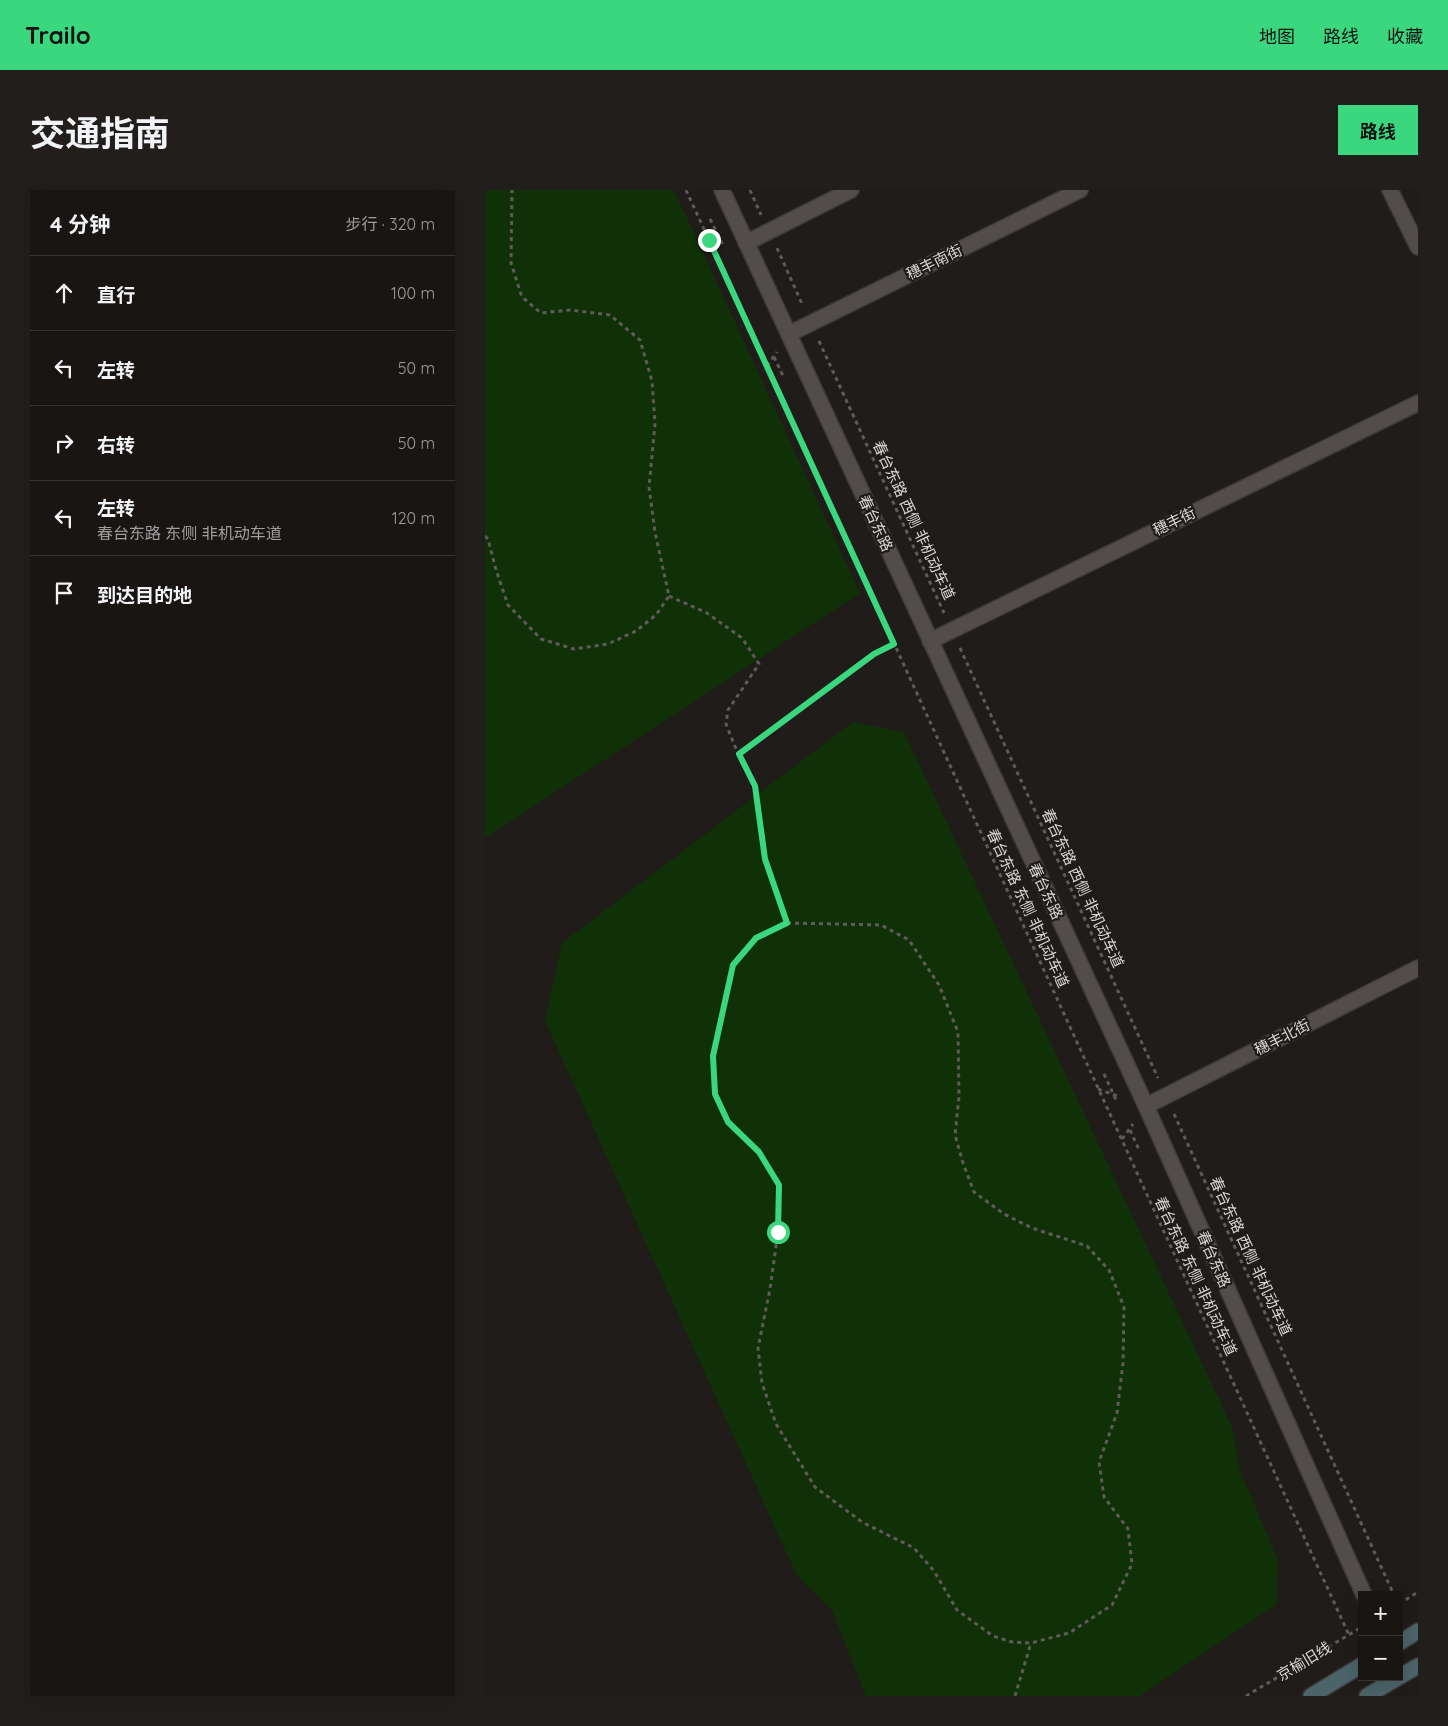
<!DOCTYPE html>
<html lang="zh">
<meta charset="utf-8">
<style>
body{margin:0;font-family:Quicksand,"Noto Sans SC",sans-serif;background:#211e1c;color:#f1f3f6}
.controls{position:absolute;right:15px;bottom:15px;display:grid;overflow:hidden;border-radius:0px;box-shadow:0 5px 20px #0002}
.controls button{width:45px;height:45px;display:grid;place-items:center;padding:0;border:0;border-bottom:1px solid #363433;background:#181513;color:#f1f3f6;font:25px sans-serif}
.stop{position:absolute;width:15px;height:15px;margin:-11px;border:4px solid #3bd77f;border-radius:50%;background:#fff}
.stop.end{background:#3bd77f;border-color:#fff;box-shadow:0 1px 5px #0008}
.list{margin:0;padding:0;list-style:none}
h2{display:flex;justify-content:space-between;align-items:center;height:65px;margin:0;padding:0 20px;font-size:21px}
h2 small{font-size:16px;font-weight:400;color:#9f9fa0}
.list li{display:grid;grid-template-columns:32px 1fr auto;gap:15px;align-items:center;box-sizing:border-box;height:75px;padding:0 20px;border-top:1px solid #363433}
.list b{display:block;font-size:19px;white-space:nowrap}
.list p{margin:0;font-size:16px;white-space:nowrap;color:#9f9fa0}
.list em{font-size:16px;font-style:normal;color:#9f9fa0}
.icon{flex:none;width:28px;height:28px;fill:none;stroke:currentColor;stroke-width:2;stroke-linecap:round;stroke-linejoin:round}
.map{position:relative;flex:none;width:933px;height:1506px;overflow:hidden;border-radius:0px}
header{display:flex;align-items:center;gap:30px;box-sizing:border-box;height:70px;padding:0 25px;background:#3bd77f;color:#111}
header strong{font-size:24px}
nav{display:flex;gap:28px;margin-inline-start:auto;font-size:18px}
.intro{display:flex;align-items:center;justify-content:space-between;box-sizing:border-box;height:120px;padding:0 30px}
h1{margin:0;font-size:35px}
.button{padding:12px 22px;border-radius:0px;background:#3bd77f;color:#111;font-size:18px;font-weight:700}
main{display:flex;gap:30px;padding:0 30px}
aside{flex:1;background:#181513;border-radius:0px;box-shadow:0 5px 20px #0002}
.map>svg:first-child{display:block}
.green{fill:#103108}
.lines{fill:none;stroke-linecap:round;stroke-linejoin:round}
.tertiary-casing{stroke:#3b3937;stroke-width:18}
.secondary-casing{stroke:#3b3937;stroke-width:18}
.path{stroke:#5e5b58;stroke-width:3;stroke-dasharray:4 4;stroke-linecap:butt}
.tertiary{stroke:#524d4a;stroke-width:15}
.secondary{stroke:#4b6469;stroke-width:15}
.route{stroke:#3bd77f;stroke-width:6}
.labels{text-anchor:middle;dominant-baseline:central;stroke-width:4.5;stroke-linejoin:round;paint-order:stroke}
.street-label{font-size:15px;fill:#dad8d6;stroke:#201c19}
</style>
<header>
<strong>Trailo</strong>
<nav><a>地图</a><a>路线</a><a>收藏</a></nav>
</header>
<div class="intro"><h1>交通指南</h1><a class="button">路线</a></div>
<main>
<aside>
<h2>4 分钟<small>步行 · 320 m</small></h2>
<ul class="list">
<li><svg class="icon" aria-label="ahead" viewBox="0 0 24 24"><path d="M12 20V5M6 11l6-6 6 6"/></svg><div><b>直行</b></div><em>100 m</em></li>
<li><svg class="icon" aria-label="left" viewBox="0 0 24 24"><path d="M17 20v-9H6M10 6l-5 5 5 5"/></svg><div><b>左转</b></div><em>50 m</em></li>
<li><svg class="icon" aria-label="right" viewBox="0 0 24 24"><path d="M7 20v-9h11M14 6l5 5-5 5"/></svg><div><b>右转</b></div><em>50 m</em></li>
<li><svg class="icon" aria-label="left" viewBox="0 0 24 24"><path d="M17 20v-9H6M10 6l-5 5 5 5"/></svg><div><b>左转</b><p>春台东路 东侧 非机动车道</p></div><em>120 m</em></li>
<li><svg class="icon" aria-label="arrive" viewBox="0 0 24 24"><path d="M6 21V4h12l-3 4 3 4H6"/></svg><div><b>到达目的地</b></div></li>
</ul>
</aside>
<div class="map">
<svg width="933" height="1506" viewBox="0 0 933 1506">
<rect width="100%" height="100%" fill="#201c19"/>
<g class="green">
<path d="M 0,0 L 189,0 L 375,403 L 0,648 Z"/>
<path d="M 368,532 L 419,542 L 748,1239 L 754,1278 L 793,1370 L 792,1414 L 655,1506 L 381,1506 L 347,1420 L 312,1386 L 60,831 L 77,753 Z"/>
</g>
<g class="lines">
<g class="tertiary-casing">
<g id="tertiary">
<path d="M 237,0 L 661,916 L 879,1405"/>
<path d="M 905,0 L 933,57"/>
<path d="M 261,53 L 366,0"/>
<path d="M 304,144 L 595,0"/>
<path d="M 445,451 L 933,213"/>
<path d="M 661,916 L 933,778"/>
</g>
</g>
<g class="secondary-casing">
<g id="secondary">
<path d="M 914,1453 L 933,1441"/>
<path d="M 914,1487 L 933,1476"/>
<path d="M 826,1506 L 877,1475"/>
<path d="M 882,1506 L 914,1487"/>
</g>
</g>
<g class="path">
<path d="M 201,0 L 864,1445"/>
<path d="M 265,0 L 276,25"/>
<path d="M 225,29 L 238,55"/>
<path d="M 224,50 L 240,51"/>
<path d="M 292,58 L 318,116"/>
<path d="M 334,151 L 459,423"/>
<path d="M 289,167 L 299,188"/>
<path d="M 282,176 L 292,162"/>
<path d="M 0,346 L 3,349 L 11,380 L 23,415 L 56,449 L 89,459 L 123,454 L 151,441 L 171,425 L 184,406 L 170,342 L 164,297 L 170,234 L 167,191 L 155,150 L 125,125 L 85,120 L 56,123 L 37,107 L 26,73 L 27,0"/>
<path d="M 184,406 L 222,423 L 257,448 L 274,474 L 243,520 L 241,534 L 253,564 L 270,596 L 280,669 L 302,733"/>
<path d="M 475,458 L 673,888"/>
<path d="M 253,564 L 389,464 L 409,454"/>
<path d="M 302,733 L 396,735 L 424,750 L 454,795 L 473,842 L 474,907 L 470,945 L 478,973 L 489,1002 L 519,1024 L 547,1038 L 602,1056 L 624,1080 L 639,1117 L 638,1173 L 632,1223 L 614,1272 L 619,1307 L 643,1339 L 647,1374 L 627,1415 L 584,1443 L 546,1453 L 527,1452 L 508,1446 L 472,1420 L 449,1381 L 429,1358 L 377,1332 L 330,1297 L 291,1234 L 277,1193 L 273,1158 L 285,1099 L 293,1042 L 293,995 L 274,962 L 243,932 L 230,904 L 228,866 L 248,775 L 271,748 Z"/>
<path d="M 619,884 L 631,910"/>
<path d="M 613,899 L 635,907"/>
<path d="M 689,924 L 909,1405"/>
<path d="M 645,940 L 655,962"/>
<path d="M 637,949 L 648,934"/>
<path d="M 914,1414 L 933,1402"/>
<path d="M 530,1506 L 546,1453"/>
<path d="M 761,1506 L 877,1437"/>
</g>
<use href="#tertiary" class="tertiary"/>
<use href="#secondary" class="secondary"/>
</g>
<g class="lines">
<path class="route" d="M 224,50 L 409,454 L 389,464 L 254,564 L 270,596 L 280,669 L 302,733 L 271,748 L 248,775 L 228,866 L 230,904 L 243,932 L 274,962 L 294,995 L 293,1042"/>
</g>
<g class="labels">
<g class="street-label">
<text transform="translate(449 72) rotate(-26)">穗丰南街</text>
<text transform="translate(429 330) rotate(65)">春台东路 西侧 非机动车道</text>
<text transform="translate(689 331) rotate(-26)">穗丰街</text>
<text transform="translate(391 333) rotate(65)">春台东路</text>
<text transform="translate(598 698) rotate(65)">春台东路 西侧 非机动车道</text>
<text transform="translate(561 701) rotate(65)">春台东路</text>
<text transform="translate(543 718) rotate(65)">春台东路 东侧 非机动车道</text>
<text transform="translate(797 847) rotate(-27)">穗丰北街</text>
<text transform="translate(766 1066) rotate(65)">春台东路 西侧 非机动车道</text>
<text transform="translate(729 1069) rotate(66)">春台东路</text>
<text transform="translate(711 1086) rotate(65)">春台东路 东侧 非机动车道</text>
<text transform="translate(819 1471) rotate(-31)">京榆旧线</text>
</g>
</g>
</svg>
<div class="controls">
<button>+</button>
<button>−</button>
</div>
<div class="stop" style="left:293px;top:1042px"></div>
<div class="stop end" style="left:224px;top:50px"></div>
</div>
</main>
